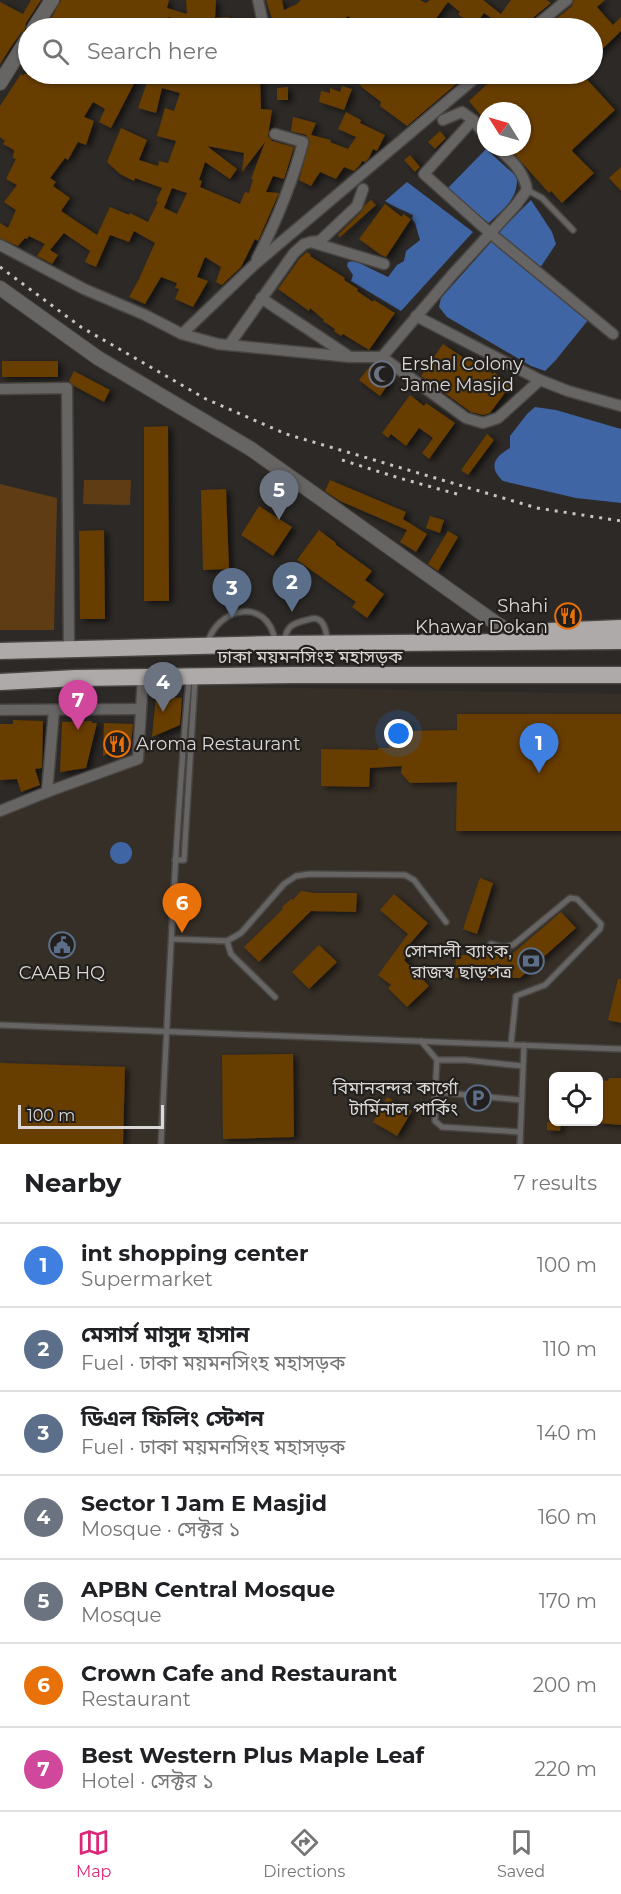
<!DOCTYPE html>
<meta charset="utf-8">
<style>
body{margin:0;font-family:Montserrat,"Noto Sans Bengali",sans-serif;background:#f2f2f2;color:#202124}
.controls{position:absolute;right:18px;bottom:18px;display:grid;overflow:hidden;border-radius:9px;box-shadow:0 2px 4px #0004}
.controls button{width:54px;height:54px;display:grid;place-items:center;padding:0;border:0;border-bottom:2px solid #e0e0e0;background:#fff;color:#202124;font:30px sans-serif}
.compass{position:absolute;left:477px;top:102px;width:54px;height:54px;border-radius:50%;background:#fff;box-shadow:0 2px 4px #0004;rotate:307deg}
.scale{position:absolute;left:18px;bottom:15px;width:146px;box-sizing:border-box;padding-left:6px;border:3px solid #dad8d6;border-top:0;font-size:16px;line-height:21px;white-space:nowrap;color:#dad8d6;-webkit-text-stroke:4px #221f1c;paint-order:stroke}
.you{position:absolute;left:399px;top:734px;width:21px;height:21px;margin:-15px;border:4px solid #fff;border-radius:50%;background:#1a73e8;box-shadow:0 0 0 9px #1a73e833}
.badge{display:grid;place-items:center;width:39px;height:39px;border-radius:50%;background:#db2777;color:#fff;font-size:20px;font-weight:700}
.pin{position:absolute;translate:-50% -50px;filter:drop-shadow(0 2px 3px #0008)}
.pin::after{content:'';position:absolute;top:32px;width:21px;height:18px;background:inherit;clip-path:polygon(0 0,100% 0,50% 100%)}
.list{margin:0;padding:0;list-style:none}
h2{display:flex;justify-content:space-between;align-items:center;height:78px;margin:0;padding:0 24px;font-size:26px}
h2 small{font-size:20px;font-weight:400;color:#757577}
.list li{display:grid;grid-template-columns:39px 1fr auto;gap:18px;align-items:center;box-sizing:border-box;height:84px;padding:0 24px;border-top:2px solid #e0e0e0}
.list b{display:block;font-size:22px;white-space:nowrap}
.list p{margin:0;font-size:20px;white-space:nowrap;color:#757577}
.list em{font-size:20px;font-style:normal;color:#757577}
.icon{flex:none;width:33px;height:33px;fill:none;stroke:currentColor;stroke-width:2;stroke-linecap:round;stroke-linejoin:round}
.map{position:relative;flex:none;width:621px;height:1144px;overflow:hidden}
.search{position:absolute;background:#fff;box-shadow:0 2px 4px #0004;left:18px;right:18px;top:18px;height:66px;display:flex;align-items:center;gap:15px;box-sizing:border-box;padding:0 21px;border-radius:33px;color:#757577;font-size:22px}
.sheet{height:666px;background:#fff}
nav{display:flex;justify-content:space-around;align-items:center;box-sizing:border-box;height:84px;border-top:2px solid #e0e0e0;background:#fff;font-size:16px;color:#757577}
nav a{display:grid;justify-items:center;gap:3px}
nav .on{color:#db2777}
.map>svg:first-child{display:block}
.built{fill:#362f27;fill-rule:evenodd}
.green{fill:#5f3c14}
.water{fill:#3f65a4}
.building{fill:#673d03;fill-rule:evenodd;filter:url(#shadow)}
.lines{fill:none;stroke-linecap:round;stroke-linejoin:round}
.service-casing{stroke:#484542;stroke-width:8}
.minor-casing{stroke:#484542;stroke-width:13}
.tertiary-casing{stroke:#484542;stroke-width:16}
.trunk-casing{stroke:#484542;stroke-width:19}
.service{stroke:#676464;stroke-width:5}
.minor{stroke:#676464;stroke-width:10}
.tertiary{stroke:#676464;stroke-width:14}
.trunk{stroke:#afaaaa;stroke-width:16}
.rail{stroke:#c7c5c3;stroke-width:3;stroke-dasharray:3 6;stroke-linecap:butt}
.labels{text-anchor:middle;dominant-baseline:central;stroke-width:4.5;stroke-linejoin:round;paint-order:stroke}
.poi-label{font-size:18px;fill:#dad8d6;stroke:#221f1c;text-anchor:end}
.street-label{font-size:18px;fill:#dad8d6;stroke:#221f1c}
</style>
<div class="map">
<svg width="621" height="1144" viewBox="0 0 621 1144">
<defs>
<filter id="shadow"><feDropShadow dx="4" dy="2.5" stdDeviation="3" flood-color="#0009"/></filter>
</defs>
<rect width="100%" height="100%" fill="#2c2926"/>
<path class="built" d="M 188,686 L 621,694 L 621,1144 L 0,1144 L 0,811 L 138,759 L 184,730 ZM 554,1076 L 598,1076 L 598,1122 L 554,1122 Z"/>
<g class="green">
<path d="M 84,480 L 131,480 L 130,505 L 83,504 Z"/>
<path d="M 0,484 L 57,498 L 54,630 L 0,630 Z"/>
</g>
<g class="water">
<path d="M 486,149 L 517,177 C 518,199 504,208 489,223 L 446,190 Z"/>
<path d="M 407,182 L 473,232 L 401,311 L 351,281 L 353,275 L 347,266 L 348,262 L 355,261 L 388,277 L 397,265 L 404,261 L 406,251 L 420,240 L 415,223 L 412,219 L 413,215 C 403,210 394,207 385,201 Z"/>
<path d="M 531,200 L 552,232 L 556,244 L 540,268 L 498,233 Z"/>
<path d="M 493,240 L 589,319 L 555,361 L 545,371 L 531,366 L 447,317 L 439,307 L 441,298 Z"/>
<path d="M 535,407 L 556,410 L 621,429 L 621,503 L 576,498 L 503,481 C 488,467 494,457 510,448 L 510,436 L 527,414 Z"/>
<circle cx="121" cy="853" r="11"/>
</g>
<g class="building">
<path d="M 31,0 L 41,0 L 26,23 L 25,30 L 21,33 L 13,44 L 0,64 L 0,2 L 23,14 Z"/>
<path d="M 61,0 L 169,0 L 167,8 L 187,14 L 186,0 L 216,0 L 215,18 L 229,17 L 229,28 L 196,28 L 184,26 L 185,22 L 168,17 L 165,28 L 46,28 Z"/>
<path d="M 266,0 L 282,0 L 284,10 L 297,4 L 301,0 L 420,0 L 426,3 L 430,0 L 483,0 L 501,14 L 511,0 L 547,0 L 551,3 L 528,22 L 526,28 L 506,28 L 484,13 L 473,28 L 456,28 L 463,18 L 458,14 L 460,12 L 448,2 L 435,20 L 446,28 L 422,28 L 415,24 L 412,28 L 366,28 L 348,16 L 333,28 L 326,19 L 315,27 L 311,23 L 302,28 L 275,28 Z"/>
<path d="M 574,0 L 605,0 L 597,7 L 613,25 L 621,17 L 621,31 L 592,59 L 592,28 L 557,28 L 551,23 L 572,6 Z"/>
<path d="M 21,74 L 23,76 L 24,74 L 139,74 L 111,128 L 99,122 L 105,109 L 93,102 L 84,117 L 94,121 L 86,145 L 78,142 L 68,160 L 65,158 L 50,178 L 56,182 L 53,186 L 70,198 L 61,211 L 97,235 L 110,207 L 129,215 L 130,213 L 148,222 L 158,202 L 156,201 L 162,188 L 135,178 L 134,181 L 120,174 L 107,162 L 121,128 L 147,140 L 139,160 L 158,166 L 159,161 L 168,163 L 176,141 L 157,136 L 165,108 L 174,111 L 180,93 L 162,88 L 156,113 L 138,108 L 150,74 L 164,74 L 171,76 L 172,74 L 200,74 L 246,82 L 246,77 L 260,76 L 261,109 L 272,110 L 268,136 L 272,141 L 294,147 L 284,179 L 273,176 L 266,192 L 279,193 L 258,241 L 255,239 L 241,267 L 222,285 L 216,282 L 221,267 L 205,257 L 197,277 L 208,281 L 193,307 L 175,299 L 179,289 L 175,288 L 177,283 L 161,277 L 145,304 L 129,297 L 138,281 L 155,243 L 134,231 L 129,242 L 110,235 L 96,267 L 85,262 L 90,251 L 64,233 L 50,250 L 58,255 L 52,264 L 37,256 L 45,244 L 29,236 L 27,239 L 25,238 L 18,246 L 0,238 L 0,223 L 8,228 L 16,210 L 4,202 L 17,185 L 6,179 L 16,159 L 13,158 L 14,150 L 3,144 L 5,141 L 0,137 L 0,106 ZM 265,142 L 251,179 L 253,179 L 249,193 L 245,192 L 240,204 L 200,187 L 202,181 L 199,180 L 205,162 L 230,179 L 237,169 L 207,146 L 244,153 L 242,172 ZM 172,188 L 187,193 L 177,214 L 164,208 Z"/>
<path d="M 365,74 L 468,74 L 407,126 L 380,106 L 381,102 L 359,85 Z"/>
<path d="M 498,74 L 582,74 L 615,110 L 573,149 L 572,151 L 594,173 L 562,203 L 551,191 L 549,193 L 508,147 L 522,147 L 522,111 L 486,111 L 486,122 L 469,101 Z"/>
<path d="M 342,86 L 352,89 L 344,110 L 319,102 L 321,91 L 330,93 L 330,88 L 340,92 Z"/>
<path d="M 288,87 L 288,100 L 277,100 L 277,88 Z"/>
<path d="M 346,112 L 361,120 L 360,123 L 385,135 L 377,151 L 373,149 L 369,158 L 365,162 L 362,161 L 360,165 L 354,171 L 344,167 L 336,179 L 320,172 L 311,186 L 299,180 L 310,141 L 306,135 L 291,131 L 293,117 L 316,123 L 311,135 L 331,140 L 330,142 L 348,149 L 356,137 L 338,129 Z"/>
<path d="M 440,131 L 446,138 L 435,149 L 428,142 Z"/>
<path d="M 410,155 L 420,167 L 415,172 L 404,160 Z"/>
<path d="M 621,167 L 621,191 L 609,178 Z"/>
<path d="M 371,200 L 376,205 L 340,237 L 338,235 L 362,211 L 365,205 Z"/>
<path d="M 385,204 L 402,217 L 403,214 L 411,219 L 386,257 L 381,255 L 359,239 Z"/>
<path d="M 307,252 L 311,255 L 310,256 L 345,278 L 344,280 L 358,289 L 357,291 L 373,302 L 374,300 L 395,313 L 369,350 L 343,334 L 341,336 L 334,331 L 335,329 L 323,321 L 324,320 L 310,308 L 309,311 L 278,289 L 300,258 Z"/>
<path d="M 443,344 L 467,360 L 468,359 L 480,367 L 481,366 L 493,374 L 494,372 L 510,386 L 490,413 L 483,415 L 471,412 L 421,376 Z"/>
<rect x="2" y="361" width="56" height="16"/>
<path d="M 371,365 L 392,379 L 380,396 L 359,380 Z"/>
<path d="M 74,371 L 110,390 L 104,402 L 74,386 L 69,381 Z"/>
<path d="M 410,395 L 424,406 L 426,403 L 455,423 L 429,459 L 422,453 L 433,438 L 419,428 L 406,446 L 391,434 L 388,438 L 382,433 Z"/>
<path d="M 168,426 L 169,601 L 144,601 L 144,427 Z"/>
<path d="M 487,434 L 494,440 L 468,475 L 461,470 Z"/>
<path d="M 330,480 L 406,512 L 403,519 L 427,534 L 416,552 L 400,542 L 407,530 L 340,501 L 325,491 Z"/>
<path d="M 226,489 L 229,569 L 203,570 L 201,490 Z"/>
<path d="M 259,506 L 292,527 L 273,556 L 241,535 Z"/>
<path d="M 430,516 L 444,520 L 440,533 L 426,528 Z"/>
<path d="M 104,530 L 105,619 L 80,619 L 79,531 Z"/>
<path d="M 319,530 L 336,543 L 335,544 L 372,571 L 365,580 L 384,594 L 367,618 L 352,607 L 356,602 L 297,560 Z"/>
<path d="M 448,531 L 458,537 L 438,571 L 428,564 Z"/>
<path d="M 156,696 L 182,698 L 180,725 L 152,737 Z"/>
<path d="M 457,714 L 621,714 L 621,831 L 456,831 L 457,782 L 410,783 L 401,773 L 402,766 L 370,768 L 369,787 L 321,786 L 321,749 L 378,750 L 378,748 L 389,748 L 388,722 L 409,721 L 410,731 L 457,730 Z"/>
<path d="M 13,720 L 43,721 L 42,768 L 35,769 L 40,785 L 21,792 L 17,779 L 0,780 L 0,724 L 13,724 Z"/>
<path d="M 92,721 L 92,723 L 97,723 L 86,768 L 60,772 L 62,722 Z"/>
<path d="M 104,723 L 133,724 L 131,744 L 103,756 Z"/>
<path d="M 480,878 L 493,883 L 477,934 L 463,929 Z"/>
<path d="M 301,891 L 314,893 L 357,893 L 356,912 L 311,911 L 259,962 L 244,947 L 283,909 L 282,907 L 291,899 L 293,900 Z"/>
<path d="M 394,894 L 428,923 L 408,946 L 412,949 L 404,960 L 429,986 L 407,1007 L 388,988 L 391,985 L 378,975 L 408,934 L 380,910 Z"/>
<path d="M 561,912 L 576,928 L 520,978 L 455,978 L 456,955 L 511,955 Z"/>
<path d="M 319,945 L 337,962 L 309,989 L 292,972 Z"/>
<path d="M 618,979 L 621,979 L 621,1023 L 608,1020 Z"/>
<path d="M 293,1054 L 294,1137 L 223,1139 L 222,1055 Z"/>
<path d="M 0,1063 L 125,1067 L 123,1144 L 0,1144 Z"/>
<path d="M 609,1078 L 621,1078 L 621,1125 L 598,1123 L 598,1080 L 608,1081 Z"/>
<path d="M 387,1097 L 412,1111 L 397,1136 L 373,1122 Z"/>
<path d="M 547,1122 L 561,1122 L 560,1131 L 547,1130 Z"/>
</g>
<g class="lines">
<g class="service-casing">
<g id="service">
<path d="M 527,190 L 542,198 L 573,230"/>
<path d="M 285,642 C 285,626 294,623 307,620 C 310,619 315,618 317,619 C 325,621 327,635 327,641"/>
<path d="M 207,645 C 216,607 268,596 275,641"/>
<path d="M 175,860 L 184,860 L 195,679"/>
<path d="M 172,939 L 227,941 L 241,933 L 284,884 L 296,876 L 310,874 L 405,875 L 414,880 L 446,922"/>
<path d="M 227,941 L 231,954 L 275,997"/>
<path d="M 491,944 L 503,947 L 513,945 L 570,898 L 577,899 L 601,924 L 600,929 L 545,985 L 516,996 L 511,1044"/>
<path d="M 0,1025 L 621,1049"/>
<path d="M 421,1041 L 437,1060"/>
<path d="M 435,1092 L 521,1100"/>
<path d="M 520,1132 L 442,1127 L 435,1121 L 435,1092 L 437,1060 L 465,1060 L 523,1066"/>
<path d="M 161,1144 C 169,989 175,833 189,679"/>
<path d="M 520,1144 L 524,1045"/>
</g>
</g>
<g class="minor-casing">
<g id="minor">
<path d="M 258,0 L 264,28"/>
<path d="M 533,28 L 567,0"/>
<path d="M 443,120 L 462,112 L 473,120 L 486,136"/>
<path d="M 473,120 L 424,174 L 490,233 L 613,334"/>
<path d="M 311,242 L 320,241 L 357,206 L 363,189"/>
<path d="M 0,245 L 84,289 L 145,315 L 182,334 L 218,344 L 350,357 L 382,357 L 452,275 L 516,205 L 527,190 C 524,171 511,160 497,147"/>
<path d="M 257,259 C 277,220 292,184 303,142 L 275,134"/>
<path d="M 261,298 L 347,355"/>
<path d="M 416,316 L 540,380"/>
<path d="M 182,334 L 254,265 L 480,74"/>
<path d="M 229,345 L 294,253 L 304,244 L 311,242 L 384,264"/>
<path d="M 382,357 L 466,418 L 483,423 L 498,418 L 540,380 L 568,391 L 621,406"/>
<path d="M 0,389 L 67,388 L 69,649"/>
<path d="M 0,710 L 141,709"/>
<path d="M 47,792 L 54,710"/>
<path d="M 0,811 L 47,792 L 138,759 L 143,677"/>
</g>
</g>
<g class="tertiary-casing">
<g id="tertiary">
<path d="M 34,28 L 52,0"/>
<path d="M 0,83 L 28,38"/>
<path d="M 0,288 L 98,358 L 251,449 L 497,624 L 513,633"/>
</g>
</g>
<g class="trunk-casing">
<g id="trunk">
<path d="M 550,631 L 621,628"/>
<path d="M 0,651 L 275,644 L 621,641"/>
<path d="M 0,682 L 76,678 L 292,675 L 621,675"/>
</g>
</g>
<use href="#service" class="service"/>
<use href="#minor" class="minor"/>
<use href="#tertiary" class="tertiary"/>
<use href="#trunk" class="trunk"/>
<g class="rail">
<path d="M 0,267 L 81,327 L 206,399 L 286,434 L 537,508 L 621,521"/>
<path d="M 342,460 L 399,478 L 457,494"/>
</g>
</g>
<defs>
<g id="mosque-ring" transform="scale(1.35)"><circle r="9.5" fill="#221f1c" stroke="#6b7280" stroke-width="1.5"/><path d="M3.5-4.9A6 6 0 1 0 3.5 4.9A5 5 0 1 1 3.5-4.9Z" fill="#6b7280"/></g>
<g id="restaurant-ring" transform="scale(1.35)"><circle r="9.5" fill="#221f1c" stroke="#e8710a" stroke-width="1.5"/><path d="M-5-6h1v4h1v-4h1v4h1v-4h1v5L-1.5 .5V6h-2V.5L-5-1ZM5-6V6H3V1.5H1.5Q1.5-4 5-6Z" fill="#e8710a"/></g>
<g id="civic-ring" transform="scale(1.35)"><circle r="9.5" fill="#221f1c" stroke="#5c6f8a" stroke-width="1.5"/><path d="M-.6-6.5H3V-4.5H.6V-3L4-1V1h2V6H-6V1h2V-1L-.6-3ZM-1.2 2.5V6h2.4V2.5Z" fill="#5c6f8a"/></g>
<g id="bank-ring" transform="scale(1.35)"><circle r="9.5" fill="#221f1c" stroke="#5c6f8a" stroke-width="1.5"/><path d="M-6-4H6V4H-6ZM0-2.3a2.3 2.3 0 1 0 0 4.6a2.3 2.3 0 1 0 0-4.6Z" fill="#5c6f8a"/></g>
<g id="parking-ring" transform="scale(1.35)"><circle r="9.5" fill="#221f1c" stroke="#5c6f8a" stroke-width="1.5"/><path d="M-3.5-5.5H1a3.5 3.5 0 0 1 0 7H-1V5.5H-3.5ZM-1-3.4V-.6H.8a1.4 1.4 0 0 0 0-2.8Z" fill="#5c6f8a"/></g>
</defs>
<g fill-rule="evenodd">
<use href="#mosque-ring" x="382" y="374"/>
<use href="#restaurant-ring" x="568" y="616"/>
<use href="#restaurant-ring" x="117" y="744"/>
<use href="#civic-ring" x="62" y="945"/>
<use href="#bank-ring" x="531" y="961"/>
<use href="#parking-ring" x="478" y="1098"/>
</g>
<g class="labels">
<g class="poi-label">
<text x="401" y="364" text-anchor="start">Ershal Colony<tspan x="401" dy="21">Jame Masjid</tspan></text>
<text x="548" y="606">Shahi<tspan x="548" dy="21">Khawar Dokan</tspan></text>
<text x="136" y="744" text-anchor="start">Aroma Restaurant</text>
<text x="512" y="951">সোনালী ব্যাংক,<tspan x="512" dy="21">রাজস্ব ছাড়পত্র</tspan></text>
<text x="62" y="973" text-anchor="middle">CAAB HQ</text>
<text x="458" y="1088">বিমানবন্দর কার্গো<tspan x="458" dy="21">টার্মিনাল পার্কিং</tspan></text>
</g>
<g class="street-label">
<text x="310" y="657">ঢাকা ময়মনসিংহ মহাসড়ক</text>
</g>
</g>
</svg>
<div class="controls">
<button><svg class="icon" aria-label="locate" viewBox="0 0 24 24"><circle cx="12" cy="12" r="6"/><path d="M12 2v4M12 18v4M2 12h4M18 12h4"/></svg></button>
</div>
<svg class="compass" viewBox="-18 -18 36 36"><path d="M0-13l5 13h-10z" fill="#e53935"/><path d="M0 13l5-13h-10z" fill="#757577"/></svg>
<div class="scale">100 m</div>
<div class="you"></div>
<div class="pin badge" style="left:539px;top:773px;background:#3f7fe0">1</div>
<div class="pin badge" style="left:292px;top:612px;background:#5c6f8a">2</div>
<div class="pin badge" style="left:232px;top:618px;background:#5c6f8a">3</div>
<div class="pin badge" style="left:163px;top:712px;background:#6b7280">4</div>
<div class="pin badge" style="left:279px;top:520px;background:#6b7280">5</div>
<div class="pin badge" style="left:182px;top:933px;background:#e8710a">6</div>
<div class="pin badge" style="left:78px;top:730px;background:#d1479c">7</div>
<div class="search"><svg class="icon" aria-label="search" viewBox="0 0 24 24"><circle cx="10" cy="10" r="6"/><path d="M15 15l6 6"/></svg>Search here</div>
</div>
<section class="sheet">
<h2>Nearby<small>7 results</small></h2>
<ul class="list">
<li><span class="badge" style="background:#3f7fe0">1</span><div><b>int shopping center</b><p>Supermarket</p></div><em>100 m</em></li>
<li><span class="badge" style="background:#5c6f8a">2</span><div><b>মেসার্স মাসুদ হাসান</b><p>Fuel · ঢাকা ময়মনসিংহ মহাসড়ক</p></div><em>110 m</em></li>
<li><span class="badge" style="background:#5c6f8a">3</span><div><b>ডিএল ফিলিং স্টেশন</b><p>Fuel · ঢাকা ময়মনসিংহ মহাসড়ক</p></div><em>140 m</em></li>
<li><span class="badge" style="background:#6b7280">4</span><div><b>Sector 1 Jam E Masjid</b><p>Mosque · সেক্টর ১</p></div><em>160 m</em></li>
<li><span class="badge" style="background:#6b7280">5</span><div><b>APBN Central Mosque</b><p>Mosque</p></div><em>170 m</em></li>
<li><span class="badge" style="background:#e8710a">6</span><div><b>Crown Cafe and Restaurant</b><p>Restaurant</p></div><em>200 m</em></li>
<li><span class="badge" style="background:#d1479c">7</span><div><b>Best Western Plus Maple Leaf</b><p>Hotel · সেক্টর ১</p></div><em>220 m</em></li>
</ul>
</section>
<nav>
<a class="on"><svg class="icon" aria-label="map" viewBox="0 0 24 24"><path d="M3 6l6-2 6 2 6-2v14l-6 2-6-2-6 2zM9 4v14M15 6v14"/></svg>Map</a>
<a><svg class="icon" aria-label="directions" viewBox="0 0 24 24"><path d="M12 3l9 9-9 9-9-9zM9 14v-3h6M13 9l2 2-2 2"/></svg>Directions</a>
<a><svg class="icon" aria-label="saved" viewBox="0 0 24 24"><path d="M7 4h10v16l-5-4-5 4z"/></svg>Saved</a>
</nav>
